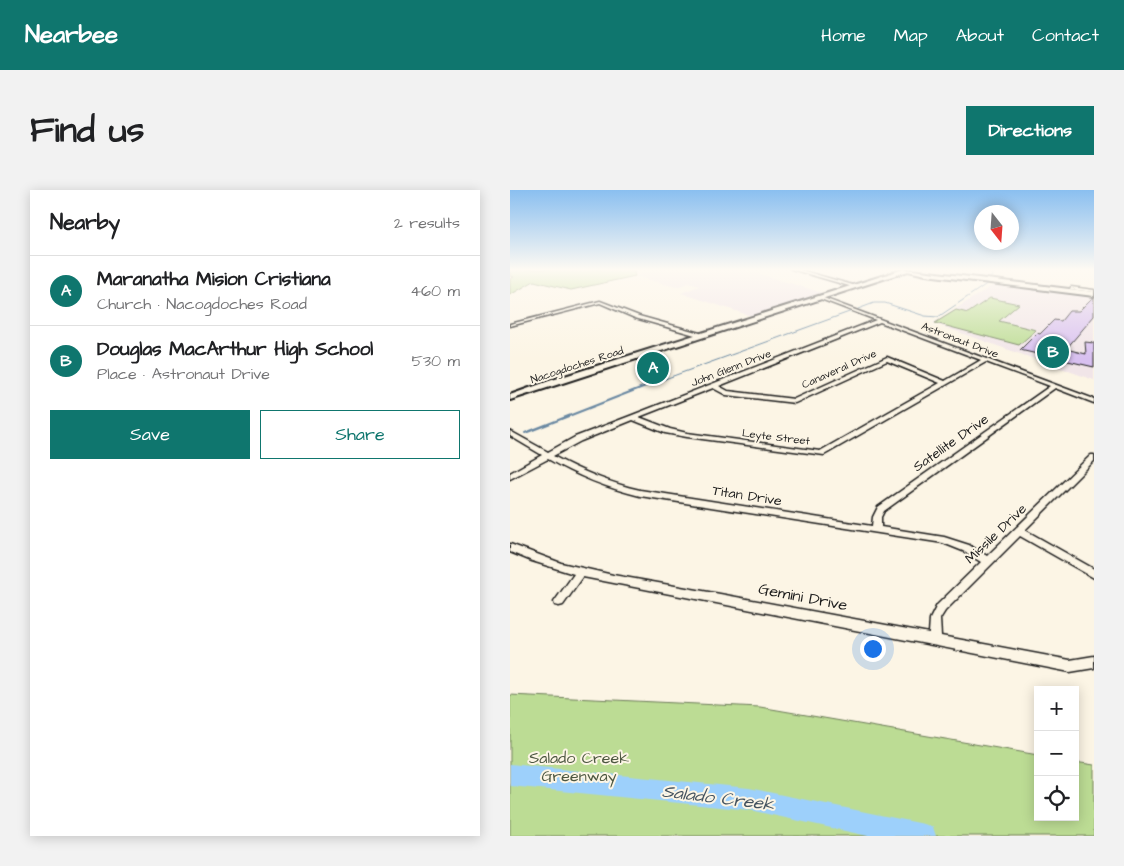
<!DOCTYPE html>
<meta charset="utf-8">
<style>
body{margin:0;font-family:"Architects Daughter",sans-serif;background:#f2f2f2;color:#202124}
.controls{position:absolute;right:15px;bottom:15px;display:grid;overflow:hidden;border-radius:0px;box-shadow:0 2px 12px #0003}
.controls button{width:45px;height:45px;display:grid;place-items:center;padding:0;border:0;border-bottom:1px solid #e0e0e0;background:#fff;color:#202124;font:25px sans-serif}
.compass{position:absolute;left:464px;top:15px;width:45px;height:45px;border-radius:50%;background:#fff;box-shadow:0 2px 12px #0003;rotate:163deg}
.you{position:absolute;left:362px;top:458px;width:18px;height:18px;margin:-12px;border:4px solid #fff;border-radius:50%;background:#1a73e8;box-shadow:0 0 0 8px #1a73e833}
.badge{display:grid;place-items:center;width:32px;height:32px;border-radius:50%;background:#0f766e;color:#fff;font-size:16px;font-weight:700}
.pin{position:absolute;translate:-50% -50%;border:2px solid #fff;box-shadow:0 1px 5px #0006}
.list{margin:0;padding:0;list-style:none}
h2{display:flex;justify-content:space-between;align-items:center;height:65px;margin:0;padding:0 20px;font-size:21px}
h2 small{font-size:16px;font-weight:400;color:#757577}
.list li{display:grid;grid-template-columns:32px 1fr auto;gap:15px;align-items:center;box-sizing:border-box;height:70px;padding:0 20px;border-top:1px solid #e0e0e0}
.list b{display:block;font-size:19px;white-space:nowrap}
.list p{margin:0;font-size:16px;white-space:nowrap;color:#757577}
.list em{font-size:16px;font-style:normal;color:#757577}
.actions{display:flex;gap:10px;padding:15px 20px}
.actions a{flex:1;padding:11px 0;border:1px solid #0f766e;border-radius:0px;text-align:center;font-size:18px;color:#0f766e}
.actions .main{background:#0f766e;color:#fff}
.icon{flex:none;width:28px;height:28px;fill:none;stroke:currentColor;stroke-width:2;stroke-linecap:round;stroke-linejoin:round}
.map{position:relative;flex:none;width:584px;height:646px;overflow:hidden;border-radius:0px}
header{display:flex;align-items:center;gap:30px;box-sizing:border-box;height:70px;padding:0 25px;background:#0f766e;color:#fff}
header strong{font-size:24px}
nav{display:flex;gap:28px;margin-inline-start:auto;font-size:18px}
.intro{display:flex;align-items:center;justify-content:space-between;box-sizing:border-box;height:120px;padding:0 30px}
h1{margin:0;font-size:35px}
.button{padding:12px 22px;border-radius:0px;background:#0f766e;color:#fff;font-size:18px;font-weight:700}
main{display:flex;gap:30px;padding:0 30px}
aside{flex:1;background:#fff;border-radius:0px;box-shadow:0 2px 12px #0003}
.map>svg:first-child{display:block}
.built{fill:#f1e5e8}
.green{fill:#bcdc94;stroke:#6c7c58}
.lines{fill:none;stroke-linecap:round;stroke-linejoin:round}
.stream-far1{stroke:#6988a2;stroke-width:1}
.stream{stroke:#6988a2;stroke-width:2}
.river{fill:#9dd0fb;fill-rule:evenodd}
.building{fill:#d8c0f0;stroke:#1c1c1c}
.street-casing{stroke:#1c1c1c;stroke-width:3}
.secondary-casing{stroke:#1c1c1c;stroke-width:4}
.street{fill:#fcf5e5;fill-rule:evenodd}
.secondary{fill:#fcf5e5;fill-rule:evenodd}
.labels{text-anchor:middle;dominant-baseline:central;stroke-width:4;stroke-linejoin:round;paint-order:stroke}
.far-street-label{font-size:11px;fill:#1c1c1c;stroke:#fcf5e5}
.street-label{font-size:14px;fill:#1c1c1c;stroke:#fcf5e5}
.near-street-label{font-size:16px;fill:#1c1c1c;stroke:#fcf5e5}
.near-park-label{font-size:16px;fill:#4c5640;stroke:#fcf5e5}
.near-water-label{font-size:18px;font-style:italic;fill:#43525f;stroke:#fcf5e5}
</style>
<header>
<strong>Nearbee</strong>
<nav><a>Home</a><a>Map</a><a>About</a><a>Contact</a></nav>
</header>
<div class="intro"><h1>Find us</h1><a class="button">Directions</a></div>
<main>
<aside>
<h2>Nearby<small>2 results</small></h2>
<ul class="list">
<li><span class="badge">A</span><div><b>Maranatha Mision Cristiana</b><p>Church · Nacogdoches Road</p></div><em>460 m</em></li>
<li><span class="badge">B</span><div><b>Douglas MacArthur High School</b><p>Place · Astronaut Drive</p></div><em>530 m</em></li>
</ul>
<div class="actions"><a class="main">Save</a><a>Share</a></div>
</aside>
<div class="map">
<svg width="584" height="646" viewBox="0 0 584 646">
<rect width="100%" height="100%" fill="#fcf5e5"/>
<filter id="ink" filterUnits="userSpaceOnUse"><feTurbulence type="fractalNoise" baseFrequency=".02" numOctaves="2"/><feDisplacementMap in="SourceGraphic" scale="10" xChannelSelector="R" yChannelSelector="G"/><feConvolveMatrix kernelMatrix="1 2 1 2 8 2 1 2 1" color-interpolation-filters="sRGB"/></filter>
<g filter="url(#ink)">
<g class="built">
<path d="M 149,79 L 233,79 L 313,103 L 241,126 L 171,103 L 189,96 L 179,93 L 166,97 L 125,86 Z"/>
<path d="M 485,94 L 584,105 L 584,190 L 423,133 Z"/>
</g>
<g class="green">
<path d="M 0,79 L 123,79 L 125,86 L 61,100 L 24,91 L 0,105 L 0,89 L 4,87 L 0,86 Z"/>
<path d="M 480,108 L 509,114 L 489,131 L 526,140 L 509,155 L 425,133 L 446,120 L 458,123 Z"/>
<path d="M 0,505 L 250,517 L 528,565 L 528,627 L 565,627 L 565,572 L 584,575 L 584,646 L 0,646 Z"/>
</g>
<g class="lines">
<g class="stream-far1">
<path d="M 480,90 L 484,79"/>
<path d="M 348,119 L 364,113 L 375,113 L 415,126 L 428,127 L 478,93"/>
<path d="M 152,190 L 342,121"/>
</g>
<path class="stream" d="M 15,243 L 156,188"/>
<path class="river" d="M 0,574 L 239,598 L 414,634 L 423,637 L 426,646 L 358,646 L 239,620 L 0,596 Z"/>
</g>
<path class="building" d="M 582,108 L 584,108 L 584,126 L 556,159 L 576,164 L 575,152 L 584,153 L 584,177 L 510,160 L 527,143 L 530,144 L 544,130 L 551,131 L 559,121 L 569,121 Z"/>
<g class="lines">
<g class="street-casing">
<g id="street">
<path d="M 281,79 L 287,79 L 346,96 L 343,97 Z"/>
<path d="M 561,97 L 584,100 L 584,102 L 560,99 Z"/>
<path d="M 308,106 L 584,209 L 584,213 L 545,198 L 374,321 L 371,327 L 371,337 L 434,347 L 459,355 L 477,366 L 581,265 L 584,265 L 584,271 L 515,340 L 584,379 L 584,388 L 510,346 L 435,421 L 430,429 L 431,446 L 560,470 L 584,466 L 584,478 L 560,482 L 73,387 L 53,415 L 49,416 L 45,415 L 44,412 L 64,384 L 22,371 L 0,362 L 0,354 L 51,373 L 103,385 L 210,404 L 419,443 L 420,429 L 427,415 L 471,372 L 453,361 L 433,353 L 130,306 C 97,298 67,286 38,269 L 0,289 L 0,283 L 32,265 L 0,246 L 0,241 L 38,262 L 65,247 L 120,226 L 366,130 L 308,108 ZM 370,132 L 471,170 L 435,191 L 377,167 L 284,209 L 218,201 L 209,196 ZM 377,171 L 430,193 L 310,261 L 177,243 L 160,239 L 129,227 L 203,198 L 216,205 L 285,213 ZM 476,172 L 540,196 L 368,317 L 363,327 L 362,336 L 130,300 C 99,293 71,281 43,266 L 71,251 L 123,230 L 155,243 L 177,247 L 314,265 Z"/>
<path d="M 90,111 L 129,126 L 190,143 L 191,146 L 186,147 L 185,145 L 125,128 L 90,113 L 0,136 L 0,134 Z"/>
</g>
</g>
<g class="secondary-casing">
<path id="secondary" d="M 394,79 L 584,102 L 584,106 L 416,85 L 398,81 L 0,210 L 0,205 L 39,191 Z"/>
</g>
<use href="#street" class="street"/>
<use href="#secondary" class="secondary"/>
</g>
</g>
<linearGradient id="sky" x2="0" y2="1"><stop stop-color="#8abff0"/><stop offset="0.47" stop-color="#fefaf3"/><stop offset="1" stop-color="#fefaf3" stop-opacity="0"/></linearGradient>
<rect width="584" height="169" fill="url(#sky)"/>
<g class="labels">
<g class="far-street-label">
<text transform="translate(450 150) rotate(21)">Astronaut Drive</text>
<text transform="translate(67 175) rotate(-18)">Nacogdoches Road</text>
<text transform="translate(221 178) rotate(-21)">John Glenn Drive</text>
<text transform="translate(329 179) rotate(-24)">Canaveral Drive</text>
<text transform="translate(266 247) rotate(7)">Leyte Street</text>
</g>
<g class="street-label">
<text transform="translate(441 253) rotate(-35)">Satellite Drive</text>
<text transform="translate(237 306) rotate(9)">Titan Drive</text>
<text transform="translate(486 344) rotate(-44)">Missile Drive</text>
</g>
<g class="near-street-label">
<text transform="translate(293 407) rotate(11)">Gemini Drive</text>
</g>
<g class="near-park-label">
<text x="69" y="568">Salado Creek<tspan x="69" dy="18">Greenway</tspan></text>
</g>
<g class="near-water-label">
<text transform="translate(208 608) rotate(7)">Salado Creek</text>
</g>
</g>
</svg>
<div class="controls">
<button>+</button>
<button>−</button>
<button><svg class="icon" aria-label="locate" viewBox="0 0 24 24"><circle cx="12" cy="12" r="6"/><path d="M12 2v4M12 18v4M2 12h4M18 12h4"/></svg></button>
</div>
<svg class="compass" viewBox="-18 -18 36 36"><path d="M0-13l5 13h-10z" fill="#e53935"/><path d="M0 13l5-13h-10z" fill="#757577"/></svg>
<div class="you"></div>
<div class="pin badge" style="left:143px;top:178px">A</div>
<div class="pin badge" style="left:543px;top:162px">B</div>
</div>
</main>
